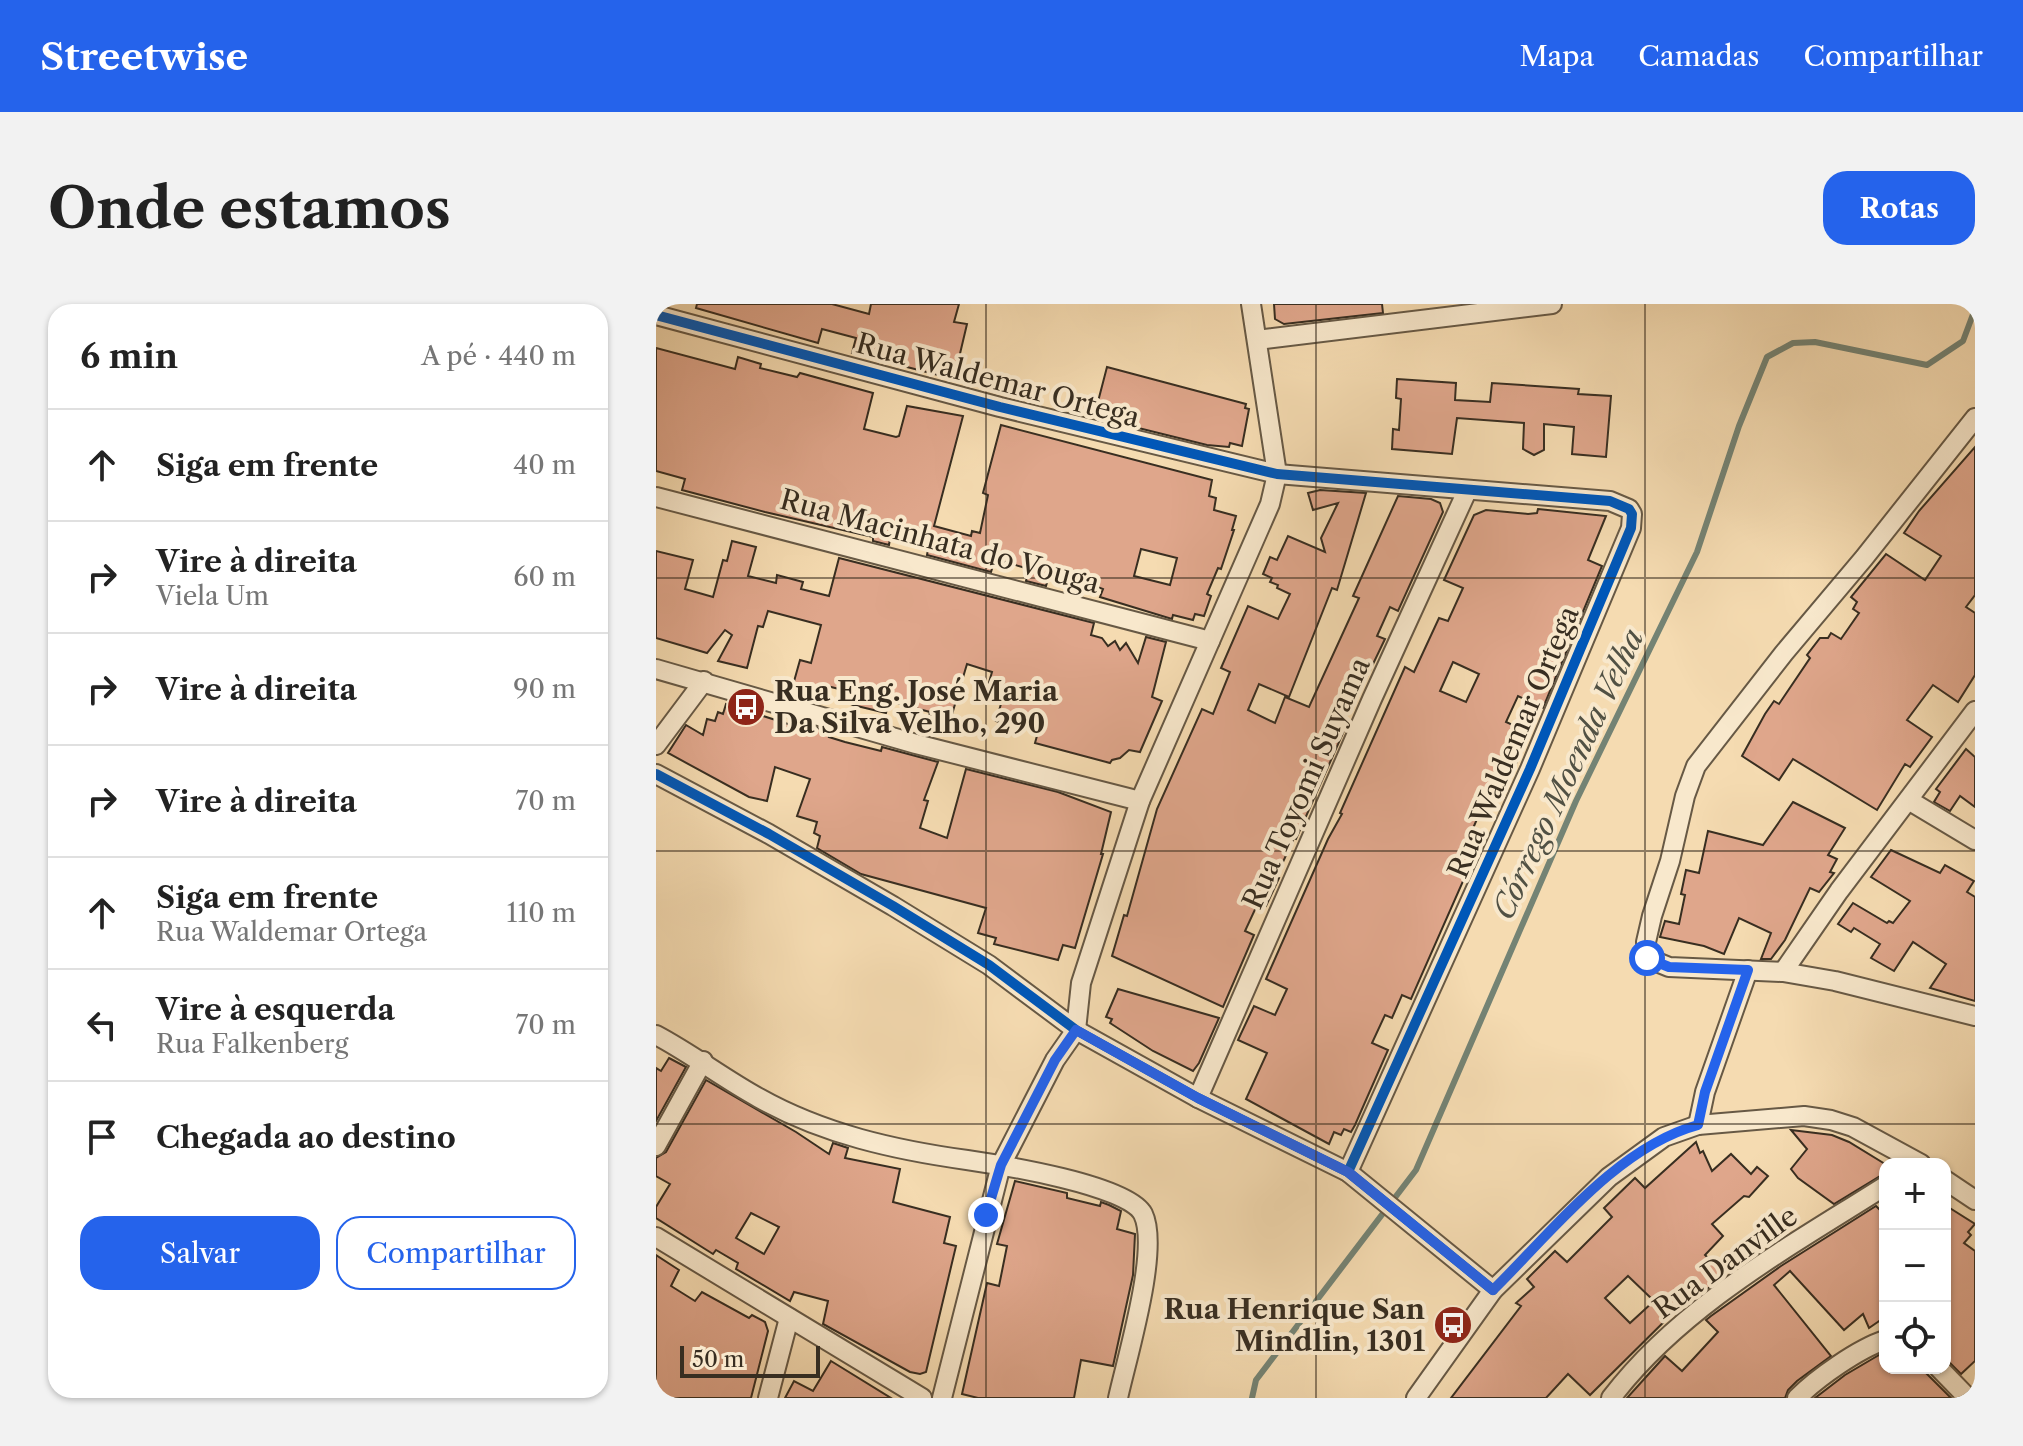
<!DOCTYPE html>
<html lang="pt">
<meta charset="utf-8">
<style>
body{margin:0;font-family:"Libre Caslon Text",serif;background:#f2f2f2;color:#222}
.controls{position:absolute;right:24px;bottom:24px;display:grid;overflow:hidden;border-radius:16px;box-shadow:0 2px 6px #0004}
.controls button{width:72px;height:72px;display:grid;place-items:center;padding:0;border:0;border-bottom:2px solid #e0e0e0;background:#fff;color:#222;font:40px sans-serif}
.scale{position:absolute;left:24px;bottom:20px;width:140px;box-sizing:border-box;padding-left:8px;border:4px solid #382e21;border-top:0;font-size:22px;line-height:28px;white-space:nowrap;color:#382e21;-webkit-text-stroke:6px #f8e8cc;paint-order:stroke}
.stop{position:absolute;width:24px;height:24px;margin:-18px;border:6px solid #2563eb;border-radius:50%;background:#fff}
.stop.end{background:#2563eb;border-color:#fff;box-shadow:0 2px 8px #0008}
.list{margin:0;padding:0;list-style:none}
h2{display:flex;justify-content:space-between;align-items:center;height:104px;margin:0;padding:0 32px;font-size:34px}
h2 small{font-size:26px;font-weight:400;color:#767676}
.list li{display:grid;grid-template-columns:52px 1fr auto;gap:24px;align-items:center;box-sizing:border-box;height:112px;padding:0 32px;border-top:2px solid #e0e0e0}
.list b{display:block;font-size:30px;white-space:nowrap}
.list p{margin:0;font-size:26px;white-space:nowrap;color:#767676}
.list em{font-size:26px;font-style:normal;color:#767676}
.actions{display:flex;gap:16px;padding:24px 32px}
.actions a{flex:1;padding:18px 0;border:2px solid #2563eb;border-radius:24px;text-align:center;font-size:28px;color:#2563eb}
.actions .main{background:#2563eb;color:#fff}
.icon{flex:none;width:44px;height:44px;fill:none;stroke:currentColor;stroke-width:2;stroke-linecap:round;stroke-linejoin:round}
.map{position:relative;flex:none;width:1319px;height:1094px;overflow:hidden;border-radius:24px}
header{display:flex;align-items:center;gap:48px;box-sizing:border-box;height:112px;padding:0 40px;background:#2563eb;color:#fff}
header strong{font-size:38px}
nav{display:flex;gap:44px;margin-inline-start:auto;font-size:28px}
.intro{display:flex;align-items:center;justify-content:space-between;box-sizing:border-box;height:192px;padding:0 48px}
h1{margin:0;font-size:56px}
.button{padding:20px 36px;border-radius:24px;background:#2563eb;color:#fff;font-size:28px;font-weight:700}
main{display:flex;gap:48px;padding:0 48px}
aside{flex:1;background:#fff;border-radius:24px;box-shadow:0 2px 6px #0004}
.map>svg:first-child{display:block}
.lines{fill:none;stroke-linecap:round;stroke-linejoin:round}
.stream{stroke:#748374;stroke-width:6}
.building{fill:#dfa68b;stroke:#382e21;stroke-width:2;fill-rule:evenodd}
.minor-casing{stroke:#675945;stroke-width:22}
.minor{stroke:#f8e8cc;stroke-width:18}
.cycleway-casing{stroke:#f8e8cc;stroke-width:15}
.cycleway{stroke:#0057b8;stroke-width:10}
.route{stroke:#2563eb;stroke-width:10}
.grid{fill:none;stroke:#382e21;stroke-width:2;stroke-opacity:0.55}
.labels{text-anchor:middle;dominant-baseline:central;stroke-width:8;stroke-linejoin:round;paint-order:stroke}
.street-label{font-size:28px;fill:#382e21;stroke:#f8e8cc}
.poi-label{font-size:28px;font-weight:bold;fill:#382e21;stroke:#f8e8cc;text-anchor:start}
.water-label{font-size:30px;font-style:italic;fill:#515144;stroke:#f8e8cc}
</style>
<header>
<strong>Streetwise</strong>
<nav><a>Mapa</a><a>Camadas</a><a>Compartilhar</a></nav>
</header>
<div class="intro"><h1>Onde estamos</h1><a class="button">Rotas</a></div>
<main>
<aside>
<h2>6 min<small>A pé · 440 m</small></h2>
<ul class="list">
<li><svg class="icon" aria-label="ahead" viewBox="0 0 24 24"><path d="M12 20V5M6 11l6-6 6 6"/></svg><div><b>Siga em frente</b></div><em>40 m</em></li>
<li><svg class="icon" aria-label="right" viewBox="0 0 24 24"><path d="M7 20v-9h11M14 6l5 5-5 5"/></svg><div><b>Vire à direita</b><p>Viela Um</p></div><em>60 m</em></li>
<li><svg class="icon" aria-label="right" viewBox="0 0 24 24"><path d="M7 20v-9h11M14 6l5 5-5 5"/></svg><div><b>Vire à direita</b></div><em>90 m</em></li>
<li><svg class="icon" aria-label="right" viewBox="0 0 24 24"><path d="M7 20v-9h11M14 6l5 5-5 5"/></svg><div><b>Vire à direita</b></div><em>70 m</em></li>
<li><svg class="icon" aria-label="ahead" viewBox="0 0 24 24"><path d="M12 20V5M6 11l6-6 6 6"/></svg><div><b>Siga em frente</b><p>Rua Waldemar Ortega</p></div><em>110 m</em></li>
<li><svg class="icon" aria-label="left" viewBox="0 0 24 24"><path d="M17 20v-9H6M10 6l-5 5 5 5"/></svg><div><b>Vire à esquerda</b><p>Rua Falkenberg</p></div><em>70 m</em></li>
<li><svg class="icon" aria-label="arrive" viewBox="0 0 24 24"><path d="M6 21V4h12l-3 4 3 4H6"/></svg><div><b>Chegada ao destino</b></div></li>
</ul>
<div class="actions"><a class="main">Salvar</a><a>Compartilhar</a></div>
</aside>
<div class="map">
<svg width="1319" height="1094" viewBox="0 0 1319 1094">
<rect width="100%" height="100%" fill="#f5dbb1"/>
<filter id="stains"><feTurbulence type="fractalNoise" baseFrequency=".0025" numOctaves="4"/><feColorMatrix values="0 0 0 0 .2 0 0 0 0 .09 0 0 0 0 .02 0 0 0 .5 -.17"/></filter>
<radialGradient id="worn" r=".72"><stop offset=".6" stop-color="#630" stop-opacity="0"/><stop offset="1" stop-color="#630" stop-opacity=".3"/></radialGradient>
<g class="lines">
<path class="stream" d="M 596,1094 L 600,1076 L 760,866 L 920,497 L 1041,248 L 1083,122 L 1111,53 L 1137,39 L 1159,38 L 1271,61 L 1307,37 L 1319,5"/>
</g>
<g class="building">
<path d="M 41,0 L 176,0 L 213,10 L 215,0 L 303,0 L 298,18 L 311,20 L 298,75 L 196,49 L 200,34 L 166,25 L 162,39 L 40,4 Z"/>
<path d="M 618,0 L 726,0 L 727,9 L 628,20 L 619,15 Z"/>
<path d="M 0,44 L 79,65 L 82,53 L 105,60 L 104,64 L 141,73 L 144,69 L 217,89 L 208,125 L 240,133 L 243,132 L 251,102 L 307,112 L 278,222 L 315,232 L 316,227 L 324,229 L 332,191 L 327,189 L 345,121 L 556,176 L 553,192 L 560,194 L 558,206 L 580,212 L 576,226 L 578,226 L 565,265 L 562,264 L 551,290 L 555,292 L 548,312 L 539,310 L 537,316 L 517,311 L 516,315 L 444,293 L 447,285 L 429,278 L 432,271 L 396,261 L 390,282 L 370,277 L 373,265 L 339,255 L 335,268 L 271,251 L 272,246 L 234,235 L 233,241 L 217,237 L 217,233 L 109,208 L 26,186 L 29,175 L 0,167 ZM 485,245 L 521,254 L 514,281 L 478,272 Z"/>
<path d="M 451,63 L 590,100 L 589,104 L 593,105 L 586,142 L 574,139 L 573,143 L 551,141 L 438,113 Z"/>
<path d="M 741,75 L 800,79 L 799,96 L 834,98 L 836,79 L 923,85 L 922,90 L 955,92 L 950,153 L 916,150 L 918,123 L 888,120 L 888,146 L 878,151 L 867,145 L 868,119 L 801,114 L 796,150 L 736,145 L 737,125 L 743,126 L 745,95 L 740,94 Z"/>
<path d="M 1319,143 L 1319,291 L 1310,303 L 1319,309 L 1319,371 L 1302,398 L 1277,381 L 1251,416 L 1276,433 L 1254,463 L 1249,460 L 1221,506 L 1137,455 L 1123,476 L 1086,452 L 1109,410 L 1118,397 L 1123,400 L 1154,354 L 1151,351 L 1164,334 L 1172,334 L 1175,329 L 1185,335 L 1203,309 L 1197,305 L 1201,298 L 1195,293 L 1230,250 L 1269,276 L 1285,252 L 1248,229 L 1263,207 Z"/>
<path d="M 664,186 L 710,189 L 681,286 L 676,284 L 633,393 L 603,380 L 592,406 L 619,419 L 629,393 L 653,403 L 703,294 L 697,292 L 742,192 L 775,195 L 784,199 L 787,208 L 742,307 L 734,303 L 721,332 L 729,335 L 706,383 L 694,378 L 679,414 L 691,420 L 640,535 L 638,534 L 620,573 L 623,574 L 610,602 L 602,599 L 589,627 L 598,631 L 567,703 L 456,652 L 468,611 L 471,612 L 501,505 L 546,405 L 557,410 L 574,368 L 565,364 L 592,302 L 622,315 L 634,290 L 621,284 L 622,281 L 614,278 L 616,274 L 607,270 L 614,253 L 621,256 L 632,232 L 669,248 L 665,234 L 682,199 L 657,206 L 652,189 Z"/>
<path d="M 882,205 L 950,212 L 932,256 L 946,262 L 887,404 L 862,392 L 850,418 L 868,426 L 860,443 L 866,445 L 854,474 L 846,470 L 828,509 L 824,508 L 812,536 L 823,541 L 755,695 L 746,691 L 736,714 L 729,711 L 716,739 L 732,746 L 699,821 L 695,828 L 688,825 L 685,831 L 678,828 L 673,840 L 590,795 L 611,749 L 582,736 L 598,702 L 619,711 L 631,685 L 610,675 L 672,535 L 686,510 L 684,509 L 749,363 L 758,368 L 783,314 L 792,317 L 807,284 L 788,276 L 818,211 L 830,206 L 872,210 L 881,209 ZM 797,358 L 823,370 L 810,398 L 784,387 Z"/>
<path d="M 76,237 L 100,243 L 92,272 L 120,279 L 121,271 L 147,278 L 145,285 L 173,292 L 183,254 L 438,319 L 435,331 L 446,334 L 452,342 L 459,337 L 464,346 L 470,339 L 482,359 L 490,333 L 510,338 L 496,393 L 506,397 L 484,448 L 473,446 L 464,454 L 456,456 L 454,459 L 379,439 L 384,421 L 356,413 L 354,421 L 340,417 L 347,393 L 330,389 L 336,368 L 311,360 L 294,417 L 273,412 L 274,408 L 233,397 L 230,409 L 197,401 L 192,399 L 195,388 L 167,381 L 165,388 L 137,381 L 144,356 L 155,359 L 165,321 L 112,307 L 107,323 L 102,322 L 91,364 L 62,357 L 76,331 L 69,326 L 51,349 L 0,334 L 0,247 L 37,256 L 29,285 L 57,293 L 67,256 L 71,257 Z"/>
<path d="M 70,400 L 135,421 L 136,417 L 175,428 L 173,433 L 189,438 L 225,447 L 226,443 L 282,458 L 268,496 L 272,497 L 264,524 L 291,534 L 310,465 L 402,488 L 455,508 L 445,550 L 447,550 L 419,644 L 407,641 L 402,656 L 338,640 L 340,634 L 322,629 L 330,604 L 205,570 L 161,544 L 164,532 L 158,529 L 161,518 L 141,512 L 154,475 L 119,463 L 111,497 L 93,493 L 12,449 L 30,421 L 47,431 L 51,415 L 59,417 L 62,408 L 67,410 Z"/>
<path d="M 1310,445 L 1319,453 L 1319,503 L 1304,492 L 1294,507 L 1278,498 L 1284,488 L 1280,485 Z"/>
<path d="M 1137,498 L 1189,524 L 1172,551 L 1181,555 L 1174,568 L 1178,569 L 1163,588 L 1154,584 L 1129,636 L 1115,655 L 1105,655 L 1115,629 L 1083,614 L 1068,650 L 1048,642 L 1004,633 L 1009,617 L 1023,620 L 1029,591 L 1025,590 L 1030,566 L 1043,569 L 1052,527 L 1107,541 Z"/>
<path d="M 1235,546 L 1284,569 L 1289,561 L 1318,577 L 1311,588 L 1319,593 L 1319,697 L 1274,684 L 1290,660 L 1257,638 L 1238,667 L 1215,654 L 1224,640 L 1198,624 L 1195,628 L 1182,620 L 1197,599 L 1231,619 L 1233,617 L 1237,619 L 1254,597 L 1215,573 Z"/>
<path d="M 462,685 L 563,714 L 543,759 L 537,767 L 497,747 L 454,719 L 456,715 L 450,713 Z"/>
<path d="M 13,754 L 30,763 L 0,817 L 0,764 L 5,767 Z"/>
<path d="M 50,776 L 140,828 L 173,850 L 177,839 L 192,844 L 189,854 L 244,865 L 237,898 L 294,913 L 288,939 L 300,942 L 270,1068 L 264,1070 L 254,1068 L 167,1020 L 172,997 L 138,988 L 134,997 L 80,965 L 82,959 L 60,946 L 57,950 L 0,914 L 0,903 L 14,880 L 0,872 L 0,854 L 10,848 ZM 95,909 L 123,923 L 108,950 L 80,934 Z"/>
<path d="M 1135,826 L 1176,831 L 1193,838 L 1229,860 L 1229,869 L 1178,900 L 1142,874 L 1135,865 L 1151,845 Z"/>
<path d="M 1040,838 L 1044,849 L 1047,847 L 1056,867 L 1075,850 L 1095,870 L 1101,863 L 1112,872 L 1093,893 L 1088,892 L 1056,920 L 1067,932 L 1049,951 L 1069,971 L 1033,999 L 1030,996 L 934,1091 L 912,1070 L 890,1094 L 795,1094 L 865,1002 L 860,999 L 878,983 L 871,975 L 899,947 L 911,958 L 956,913 L 948,904 L 979,874 L 989,884 ZM 972,972 L 998,997 L 974,1019 L 949,994 Z"/>
<path d="M 359,877 L 411,889 L 411,894 L 444,902 L 445,898 L 453,901 L 465,907 L 461,925 L 479,930 L 477,971 L 457,1062 L 425,1056 L 418,1094 L 322,1094 L 306,1090 L 331,979 L 343,982 L 351,942 L 341,940 Z"/>
<path d="M 1289,901 L 1319,920 L 1312,928 L 1315,931 L 1308,939 L 1319,947 L 1319,1057 L 1305,1070 L 1289,1054 Z"/>
<path d="M 1220,902 L 1229,911 L 1229,1013 L 1213,1024 L 1207,1010 L 1188,1026 L 1134,967 L 1118,981 L 1175,1052 L 1141,1077 L 1132,1086 L 1129,1094 L 971,1094 L 1009,1052 L 1026,1067 L 1062,1028 L 1050,1016 L 1055,1012 L 1125,962 Z"/>
<path d="M 0,951 L 23,966 L 15,982 L 39,997 L 46,988 L 93,1014 L 96,1011 L 109,1018 L 112,1027 L 95,1094 L 0,1094 Z"/>
<path d="M 1223,1051 L 1229,1059 L 1229,1064 L 1265,1064 L 1295,1094 L 1159,1094 L 1189,1071 Z"/>
<path d="M 175,1057 L 235,1094 L 129,1094 L 138,1077 L 157,1087 Z"/>
</g>
<g class="lines">
<g class="minor-casing">
<g id="minor">
<path d="M 0,11 L 344,103 L 621,170 L 954,197 L 973,205 L 976,210 L 975,224 L 874,465 L 692,868"/>
<path d="M 601,36 L 896,0"/>
<path d="M 1319,114 L 1208,254 L 1128,349 L 1040,462 L 1029,492 L 1014,557 L 996,612 L 990,638 L 991,654 L 1013,663 L 1127,668 L 1179,677 L 1319,712"/>
<path d="M 0,193 L 554,337"/>
<path d="M 0,365 L 260,440 L 484,497"/>
<path d="M 0,441 L 48,377"/>
<path d="M 0,470 L 113,530 L 237,602 L 333,661 L 420,726 L 542,794 L 692,868 L 837,986"/>
<path d="M 1254,497 L 1319,536"/>
<path d="M 1127,668 L 1183,587 L 1319,407"/>
<path d="M 420,726 L 425,679 L 484,497 L 614,200 L 621,170 L 595,0"/>
<path d="M 0,731 C 36,750 68,775 103,794 C 167,830 239,846 311,856 C 345,861 472,881 487,910 C 504,945 471,1053 462,1094"/>
<path d="M 542,794 L 716,395 L 811,187"/>
<path d="M 1042,821 L 1049,788 L 1092,666"/>
<path d="M 0,842 L 47,757"/>
<path d="M 1289,876 L 1319,896"/>
<path d="M 0,933 L 266,1094"/>
<path d="M 1283,1064 L 1312,1094"/>
<path d="M 112,1094 L 133,1014"/>
<path d="M 286,1094 L 345,861 L 399,756 L 420,726"/>
<path d="M 760,1094 L 837,986 L 953,873 L 1008,833 L 1042,821 L 1148,812 L 1175,816 L 1197,823 L 1265,860"/>
<path d="M 955,1094 C 1025,1002 1133,943 1229,882"/>
<path d="M 1141,1094 C 1161,1074 1202,1045 1229,1036"/>
</g>
</g>
<use href="#minor" class="minor"/>
<g class="cycleway-casing">
<g id="cycleway">
<path d="M 0,11 L 344,103 L 621,170 L 954,197 L 973,205 L 976,210 L 975,224 L 874,465 L 692,868"/>
<path d="M 0,470 L 113,530 L 237,602 L 333,661 L 420,726 L 542,794 L 692,868 L 837,986"/>
</g>
</g>
<use href="#cycleway" class="cycleway"/>
</g>
<g class="lines">
<path class="route" d="M 330,911 L 345,861 L 399,756 L 420,726 L 542,794 L 692,868 L 837,986 C 895,929 961,843 1042,821 L 1049,788 L 1092,666 L 1013,663 L 991,654"/>
</g>
<path class="grid" d="M 330,0 L 330,1094M 660,0 L 660,1094M 989,0 L 989,1094M 0,274 L 1319,274M 0,547 L 1319,547M 0,820 L 1319,820"/>
<defs>
<g id="bus-disc" transform="scale(2)"><circle r="9.5" fill="#8f2418" stroke="#f8e8cc"/><path d="M-5-6H5V4H4V6H2V4H-2V6H-4V4H-5ZM-3.5-4V0h7V-4ZM-3.5 1.2v1.5H-2V1.2ZM2 1.2v1.5H3.5V1.2Z" fill="#fff"/></g>
</defs>
<g fill-rule="evenodd">
<use href="#bus-disc" x="90" y="403"/>
<use href="#bus-disc" x="797" y="1021"/>
</g>
<g class="labels">
<g class="street-label">
<text transform="translate(342 76) rotate(15)">Rua Waldemar Ortega</text>
<text transform="translate(284 237) rotate(15)">Rua Macinhata do Vouga</text>
<text transform="translate(857 438) rotate(-67)">Rua Waldemar Ortega</text>
<text transform="translate(650 479) rotate(-66)">Rua Toyomi Suyama</text>
<text transform="translate(1069 958) rotate(-36)">Rua Danville</text>
</g>
<g class="poi-label">
<text x="118" y="387">Rua Eng. José Maria<tspan x="118" dy="32">Da Silva Velho, 290</tspan></text>
<text x="769" y="1005" text-anchor="end">Rua Henrique San<tspan x="769" dy="32">Mindlin, 1301</tspan></text>
</g>
<g class="water-label">
<text transform="translate(912 470) rotate(-65)">Córrego Moenda Velha</text>
</g>
</g>
<rect width="100%" height="100%" filter="url(#stains)"/>
<rect width="100%" height="100%" fill="url(#worn)"/>
</svg>
<div class="controls">
<button>+</button>
<button>−</button>
<button><svg class="icon" aria-label="locate" viewBox="0 0 24 24"><circle cx="12" cy="12" r="6"/><path d="M12 2v4M12 18v4M2 12h4M18 12h4"/></svg></button>
</div>
<div class="scale">50 m</div>
<div class="stop" style="left:991px;top:654px"></div>
<div class="stop end" style="left:330px;top:911px"></div>
</div>
</main>
